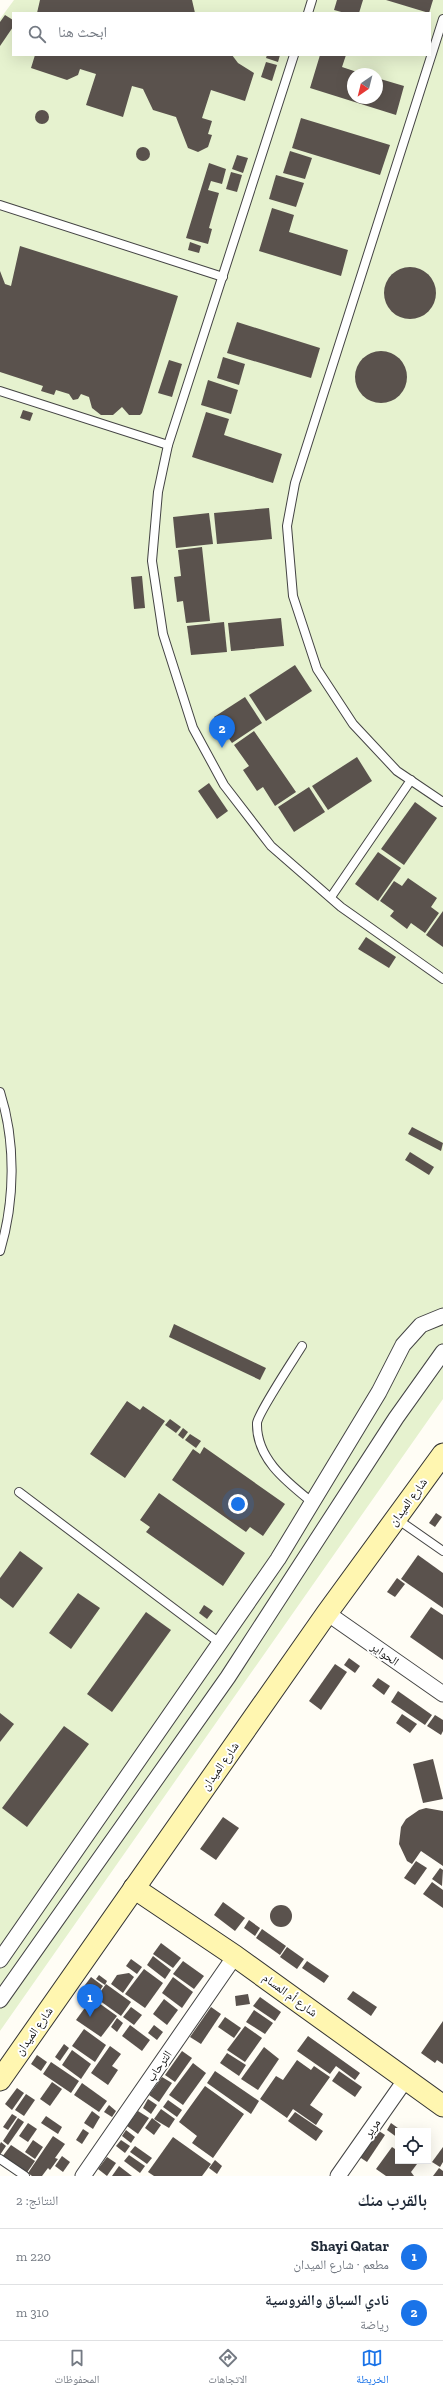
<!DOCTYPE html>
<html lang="ar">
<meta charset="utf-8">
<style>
body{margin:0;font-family:"Zilla Slab","Noto Naskh Arabic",serif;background:#f2f2f3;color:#1f2937;direction:rtl}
.controls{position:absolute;right:12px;bottom:12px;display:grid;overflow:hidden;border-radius:0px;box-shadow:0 4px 16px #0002}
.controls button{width:36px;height:36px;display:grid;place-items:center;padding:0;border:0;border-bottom:1px solid #e0e1e3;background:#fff;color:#1f2937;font:20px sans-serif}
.compass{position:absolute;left:347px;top:68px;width:36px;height:36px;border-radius:50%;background:#fff;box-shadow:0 4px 16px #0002;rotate:215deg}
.you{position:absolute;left:238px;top:1504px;width:14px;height:14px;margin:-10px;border:3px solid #fff;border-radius:50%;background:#1a73e8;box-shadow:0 0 0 6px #1a73e833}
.badge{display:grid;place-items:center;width:26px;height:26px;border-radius:50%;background:#1a73e8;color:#fff;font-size:13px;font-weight:700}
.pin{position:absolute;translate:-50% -33px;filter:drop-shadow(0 1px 2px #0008)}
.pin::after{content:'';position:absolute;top:21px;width:14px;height:12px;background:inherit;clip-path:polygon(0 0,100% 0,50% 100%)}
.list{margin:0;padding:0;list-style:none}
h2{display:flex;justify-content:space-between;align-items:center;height:52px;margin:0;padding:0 16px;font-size:17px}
h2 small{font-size:13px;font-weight:400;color:#747a83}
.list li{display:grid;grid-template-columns:26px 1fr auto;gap:12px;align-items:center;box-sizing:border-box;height:56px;padding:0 16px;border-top:1px solid #e0e1e3}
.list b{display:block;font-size:15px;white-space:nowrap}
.list p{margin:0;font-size:13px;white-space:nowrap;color:#747a83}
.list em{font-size:13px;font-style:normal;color:#747a83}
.icon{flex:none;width:22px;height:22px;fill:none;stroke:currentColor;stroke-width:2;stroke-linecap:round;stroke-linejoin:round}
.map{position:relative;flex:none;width:443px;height:2176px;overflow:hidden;direction:ltr}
.search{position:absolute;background:#fff;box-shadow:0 4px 16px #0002;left:12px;right:12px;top:12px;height:44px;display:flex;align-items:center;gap:10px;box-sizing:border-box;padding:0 14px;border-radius:0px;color:#747a83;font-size:15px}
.sheet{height:164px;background:#fff}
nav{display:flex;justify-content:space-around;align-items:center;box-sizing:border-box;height:56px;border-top:1px solid #e0e1e3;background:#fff;font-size:11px;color:#747a83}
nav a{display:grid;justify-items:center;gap:2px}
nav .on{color:#1a73e8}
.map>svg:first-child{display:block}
.pitch{fill:#e6f2cf;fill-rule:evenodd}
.building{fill:#5a524d}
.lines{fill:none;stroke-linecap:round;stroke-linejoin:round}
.lane-casing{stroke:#444;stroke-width:10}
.street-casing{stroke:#444;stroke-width:17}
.secondary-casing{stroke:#333;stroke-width:23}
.lane{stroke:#fff;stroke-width:8}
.street{stroke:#fff;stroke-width:15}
.secondary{stroke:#fff6b0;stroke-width:21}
.labels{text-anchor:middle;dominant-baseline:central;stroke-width:4;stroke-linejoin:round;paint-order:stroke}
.street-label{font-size:12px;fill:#111;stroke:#fff}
</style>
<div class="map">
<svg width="443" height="2176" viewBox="0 0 443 2176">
<rect width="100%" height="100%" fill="#fffdf5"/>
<path class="pitch" d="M 14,0 L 443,0 L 443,1399 L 0,2031 L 0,19 ZM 13,13 L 430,13 L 430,55 L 13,55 ZM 353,74 L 377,74 L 377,98 L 353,98 Z"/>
<g class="building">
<path d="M 40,0 L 192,0 L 195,13 L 37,13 Z"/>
<path d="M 337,0 L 363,0 L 359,13 L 345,13 L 334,10 Z"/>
<path d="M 386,0 L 433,0 L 429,13 Z"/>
<path d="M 5,15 L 13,20 L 13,27 L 0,46 L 0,22 Z"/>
<path d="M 35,55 L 232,55 L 238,63 L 254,73 L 245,101 L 211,90 L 202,118 L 212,121 L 208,134 L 212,135 L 208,147 L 198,152 L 188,148 L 176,117 L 153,110 L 143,89 L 132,86 L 123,117 L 86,105 L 96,74 L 80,69 L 78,75 L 67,80 L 31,68 Z"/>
<path d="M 267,55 L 280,55 L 278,62 L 266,58 Z"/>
<path d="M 320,55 L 346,55 L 342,67 L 363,74 L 353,74 L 353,98 L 377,98 L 377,78 L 404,86 L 396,115 L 310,88 Z"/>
<path d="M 266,62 L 277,65 L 272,81 L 261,77 Z"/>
<circle cx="42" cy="117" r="7"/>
<path d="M 301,118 L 390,145 L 380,175 L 292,148 Z"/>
<circle cx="143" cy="154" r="7"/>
<path d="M 290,151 L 312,158 L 305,179 L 283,173 Z"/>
<path d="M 237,155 L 248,158 L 243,173 L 232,169 Z"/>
<path d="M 209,163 L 226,169 L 222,184 L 211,181 L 208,190 L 219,193 L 209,228 L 212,229 L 208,244 L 186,238 Z"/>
<path d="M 231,172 L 242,175 L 237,192 L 226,189 Z"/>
<path d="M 276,175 L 304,183 L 296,207 L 269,199 Z"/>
<path d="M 272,208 L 294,215 L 289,232 L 348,250 L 341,276 L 259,251 Z"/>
<path d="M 190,242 L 201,246 L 199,253 L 188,250 Z"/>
<path d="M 20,246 L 178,296 L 142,413 L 140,415 L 129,415 L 122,407 L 113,415 L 101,415 L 92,408 L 89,397 L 81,394 L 78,399 L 73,400 L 69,394 L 56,390 L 54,395 L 41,391 L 43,386 L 0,372 L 0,271 L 5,284 L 11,286 Z"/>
<circle cx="410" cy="293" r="26"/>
<path d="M 237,322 L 320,348 L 311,378 L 227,353 Z"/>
<circle cx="381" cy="377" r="26"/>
<path d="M 223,357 L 245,364 L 239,385 L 217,378 Z"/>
<path d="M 169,360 L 182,364 L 172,397 L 158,393 Z"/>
<path d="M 208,380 L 238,390 L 231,414 L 201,405 Z"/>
<path d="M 23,410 L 33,413 L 30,421 L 20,418 Z"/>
<path d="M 206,412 L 229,419 L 224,435 L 282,454 L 273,483 L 192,457 Z"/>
<path d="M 269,508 L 272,539 L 217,544 L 214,513 Z"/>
<path d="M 209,513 L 213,544 L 176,548 L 173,517 Z"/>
<path d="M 202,547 L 210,621 L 186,623 L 183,601 L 177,602 L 174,577 L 181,576 L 178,550 Z"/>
<path d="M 142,576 L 145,608 L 134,609 L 131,577 Z"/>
<path d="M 281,618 L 284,646 L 231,651 L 228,623 Z"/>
<path d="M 224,622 L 227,652 L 191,655 L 187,626 Z"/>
<path d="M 295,665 L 312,691 L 266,721 L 249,695 Z"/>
<path d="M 245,697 L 262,723 L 232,743 L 214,717 Z"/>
<path d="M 254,731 L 296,792 L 275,806 L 263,787 L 257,791 L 243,770 L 249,766 L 234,745 Z"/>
<path d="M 357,757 L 372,781 L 328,810 L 312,786 Z"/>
<path d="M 209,783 L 228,811 L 217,819 L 198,791 Z"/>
<path d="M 309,787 L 325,812 L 294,832 L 278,807 Z"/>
<path d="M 415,802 L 437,818 L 404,865 L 381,849 Z"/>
<path d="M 378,852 L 401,868 L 378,901 L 355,884 Z"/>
<path d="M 408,878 L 437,898 L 431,907 L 439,913 L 425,933 L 411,923 L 407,929 L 390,916 L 394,911 L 380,901 L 394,881 L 402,886 Z"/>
<path d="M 443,911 L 443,947 L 426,935 Z"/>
<path d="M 366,937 L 396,957 L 389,968 L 358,949 Z"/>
<path d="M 412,1127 L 443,1143 L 441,1151 L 408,1134 Z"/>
<path d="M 410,1152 L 434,1167 L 429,1175 L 405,1160 Z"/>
<path d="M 174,1324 L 266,1368 L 260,1380 L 169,1337 Z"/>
<path d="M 127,1401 L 140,1410 L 143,1406 L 165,1421 L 125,1478 L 90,1454 Z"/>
<path d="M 170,1419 L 181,1427 L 176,1433 L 165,1425 Z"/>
<path d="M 183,1428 L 188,1432 L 183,1439 L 178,1435 Z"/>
<path d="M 190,1434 L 201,1441 L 196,1448 L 185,1440 Z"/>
<path d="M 204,1447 L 285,1504 L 263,1536 L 250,1527 L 246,1532 L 172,1480 L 193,1449 L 200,1454 Z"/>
<path d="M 159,1493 L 245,1553 L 223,1586 L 146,1532 L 150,1527 L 140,1520 Z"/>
<path d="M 436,1513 L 442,1517 L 435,1527 L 429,1523 Z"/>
<path d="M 20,1551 L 43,1568 L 13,1608 L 0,1598 L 0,1578 Z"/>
<path d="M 418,1555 L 443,1573 L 443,1608 L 401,1579 Z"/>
<path d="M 397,1578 L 405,1584 L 395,1597 L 387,1592 Z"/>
<path d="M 78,1593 L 100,1608 L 71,1649 L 49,1633 Z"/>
<path d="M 204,1605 L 213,1611 L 207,1619 L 199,1613 Z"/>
<path d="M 431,1607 L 443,1615 L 443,1660 L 410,1637 Z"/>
<path d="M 146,1612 L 171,1630 L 112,1712 L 87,1694 Z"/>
<path d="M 349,1658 L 360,1666 L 355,1673 L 344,1665 Z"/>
<path d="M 335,1664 L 347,1672 L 321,1710 L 309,1701 Z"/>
<path d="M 378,1678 L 390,1686 L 384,1695 L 372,1686 Z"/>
<path d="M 398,1691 L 432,1715 L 425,1725 L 391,1702 Z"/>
<path d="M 0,1713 L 14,1724 L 0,1742 Z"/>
<path d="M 402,1714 L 417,1724 L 410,1733 L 396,1723 Z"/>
<path d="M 435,1715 L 443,1720 L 443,1731 L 441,1735 L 427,1726 Z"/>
<path d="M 64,1726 L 89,1744 L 27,1827 L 2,1808 Z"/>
<path d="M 433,1759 L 443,1799 L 423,1803 L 413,1764 Z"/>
<path d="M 426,1808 L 443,1811 L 443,1866 L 421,1851 L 412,1864 L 407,1861 L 399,1844 L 401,1827 L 406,1819 L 419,1810 Z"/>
<path d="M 223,1817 L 239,1828 L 216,1860 L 200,1849 Z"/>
<path d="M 416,1861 L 427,1868 L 415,1885 L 404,1878 Z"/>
<path d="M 440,1868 L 443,1870 L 442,1886 L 432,1879 Z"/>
<path d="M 432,1882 L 443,1890 L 443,1908 L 423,1894 Z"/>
<path d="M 223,1902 L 245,1918 L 235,1931 L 214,1915 Z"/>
<circle cx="281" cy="1916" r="11"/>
<path d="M 249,1920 L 260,1928 L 255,1936 L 244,1928 Z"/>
<path d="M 262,1929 L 286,1946 L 280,1955 L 256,1938 Z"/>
<path d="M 161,1943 L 181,1958 L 173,1968 L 153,1954 Z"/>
<path d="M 287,1947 L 304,1959 L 297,1969 L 280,1957 Z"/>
<path d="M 153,1956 L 171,1970 L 165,1979 L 147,1965 Z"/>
<path d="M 131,1959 L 142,1967 L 137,1974 L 126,1966 Z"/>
<path d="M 183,1961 L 204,1976 L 194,1989 L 173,1974 Z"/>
<path d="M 307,1961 L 329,1976 L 324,1983 L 302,1968 Z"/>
<path d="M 144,1969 L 163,1983 L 145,2008 L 125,1994 Z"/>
<path d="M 129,1973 L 134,1977 L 123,1993 L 111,1984 L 117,1975 Z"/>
<path d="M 99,1975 L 107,1981 L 105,1985 L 96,1979 Z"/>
<path d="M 91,1977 L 103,1986 L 97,1994 L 85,1985 Z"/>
<path d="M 173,1977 L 193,1992 L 182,2008 L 162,1993 Z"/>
<path d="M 106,1984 L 131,2002 L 121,2016 L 96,1998 Z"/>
<path d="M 353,1991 L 377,2007 L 371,2016 L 347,1999 Z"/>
<path d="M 248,1994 L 250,2004 L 236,2006 L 235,1996 Z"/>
<path d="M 260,1997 L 281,2012 L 275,2021 L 253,2006 Z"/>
<path d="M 92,1998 L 117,2016 L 101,2037 L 76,2020 Z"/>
<path d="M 164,1999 L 178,2010 L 167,2025 L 153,2014 Z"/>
<path d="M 131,2007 L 142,2015 L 134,2025 L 123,2017 Z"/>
<path d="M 211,2007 L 221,2014 L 201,2044 L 190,2037 Z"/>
<path d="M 254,2010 L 273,2023 L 265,2034 L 246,2022 Z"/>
<path d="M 225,2017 L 241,2028 L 234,2038 L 218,2027 Z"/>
<path d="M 117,2018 L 123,2023 L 117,2032 L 111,2027 Z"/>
<path d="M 443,2021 L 443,2064 L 437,2060 L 435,2063 L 421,2053 Z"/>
<path d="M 130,2025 L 150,2040 L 142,2051 L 122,2036 Z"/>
<path d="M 154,2025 L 163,2032 L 157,2040 L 148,2033 Z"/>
<path d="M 245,2026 L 262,2038 L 245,2062 L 227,2050 Z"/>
<path d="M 84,2029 L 106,2045 L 95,2062 L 72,2046 Z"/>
<path d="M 308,2036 L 360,2073 L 355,2080 L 336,2066 L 330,2074 L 297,2051 Z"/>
<path d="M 64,2044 L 69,2048 L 60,2061 L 55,2057 Z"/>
<path d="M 110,2046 L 121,2054 L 112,2066 L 118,2070 L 108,2085 L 91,2073 Z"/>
<path d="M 264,2047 L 279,2059 L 258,2090 L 241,2079 Z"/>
<path d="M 72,2050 L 91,2064 L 81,2079 L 62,2065 Z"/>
<path d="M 182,2051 L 192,2058 L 175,2082 L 165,2075 Z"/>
<path d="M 227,2053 L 246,2065 L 239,2076 L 220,2063 Z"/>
<path d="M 37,2055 L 47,2062 L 41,2071 L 31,2064 Z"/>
<path d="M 297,2060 L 311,2070 L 314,2066 L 330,2077 L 310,2105 L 323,2114 L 316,2125 L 293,2109 L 287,2118 L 260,2099 L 276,2076 L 283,2080 Z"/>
<path d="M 51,2062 L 79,2081 L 71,2093 L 43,2074 Z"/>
<path d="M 193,2063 L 206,2073 L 183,2105 L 169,2095 Z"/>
<path d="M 215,2071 L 259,2101 L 251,2114 L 207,2083 Z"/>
<path d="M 339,2071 L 362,2087 L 355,2097 L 332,2081 Z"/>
<path d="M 162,2077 L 172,2083 L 159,2102 L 149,2095 Z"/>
<path d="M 52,2082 L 62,2089 L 50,2106 L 40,2099 Z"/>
<path d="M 82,2083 L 107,2101 L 99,2112 L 74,2095 Z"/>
<path d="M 205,2086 L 244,2114 L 213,2158 L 192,2143 L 197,2136 L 179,2122 Z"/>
<path d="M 17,2088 L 24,2093 L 12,2110 L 5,2104 Z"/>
<path d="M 26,2094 L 35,2100 L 24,2116 L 15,2110 Z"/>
<path d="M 148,2099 L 157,2105 L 151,2114 L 143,2108 Z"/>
<path d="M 168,2100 L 182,2110 L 177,2117 L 163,2107 Z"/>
<path d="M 109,2105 L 116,2111 L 112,2117 L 104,2112 Z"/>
<path d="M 161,2109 L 175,2119 L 169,2128 L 154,2119 Z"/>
<path d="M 92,2111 L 100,2117 L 93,2129 L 84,2123 Z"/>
<path d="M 138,2111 L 149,2118 L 138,2134 L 127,2126 Z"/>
<path d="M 295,2112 L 323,2131 L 316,2141 L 288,2121 Z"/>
<path d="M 12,2114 L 17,2117 L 8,2130 L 3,2127 Z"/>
<path d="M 46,2116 L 62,2127 L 58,2134 L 41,2123 Z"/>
<path d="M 18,2118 L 24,2122 L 8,2145 L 3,2141 Z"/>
<path d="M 152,2118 L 161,2125 L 154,2135 L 145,2128 Z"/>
<path d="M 28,2123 L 37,2129 L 28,2142 L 19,2136 Z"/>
<path d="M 391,2123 L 402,2131 L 398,2131 L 398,2138 L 387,2130 Z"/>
<path d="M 83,2129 L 89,2133 L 82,2144 L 76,2140 Z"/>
<path d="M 376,2129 L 385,2135 L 367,2162 L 358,2156 Z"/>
<path d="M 126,2130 L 135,2137 L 131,2143 L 122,2136 Z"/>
<path d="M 53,2136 L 65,2144 L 55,2158 L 58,2159 L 50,2170 L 48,2168 L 42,2176 L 32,2176 L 28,2173 Z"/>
<path d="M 173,2137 L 211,2164 L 202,2176 L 154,2176 L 148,2172 Z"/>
<path d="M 33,2140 L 43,2147 L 35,2159 L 25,2152 Z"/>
<path d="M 121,2140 L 130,2146 L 125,2153 L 116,2146 Z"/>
<path d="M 1,2142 L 6,2146 L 0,2155 L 0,2144 Z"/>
<path d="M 11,2145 L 35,2161 L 26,2174 L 2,2157 Z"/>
<path d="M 135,2146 L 152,2158 L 147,2164 L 130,2152 Z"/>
<path d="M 392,2147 L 398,2151 L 398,2161 L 412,2161 L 417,2164 L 411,2172 L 414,2176 L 386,2176 L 376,2169 Z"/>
<path d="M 443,2147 L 443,2162 L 440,2167 L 432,2162 Z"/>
<path d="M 129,2155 L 145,2166 L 140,2173 L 124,2161 Z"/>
<path d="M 62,2156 L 70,2162 L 63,2172 L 55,2166 Z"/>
<path d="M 107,2157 L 116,2163 L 107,2176 L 98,2169 Z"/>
<path d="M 215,2160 L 222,2166 L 217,2174 L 209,2168 Z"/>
<path d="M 119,2166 L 132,2176 L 112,2176 Z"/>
<path d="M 439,2168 L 443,2171 L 443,2176 L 433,2176 Z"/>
</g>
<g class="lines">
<g class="lane-casing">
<g id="lane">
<path d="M 308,13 L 312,0"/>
<path d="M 443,19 L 295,483 L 287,526 L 293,596 L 317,669 L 353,724 L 397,771 L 443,802"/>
<path d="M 294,55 L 168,445 L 158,492 L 152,561 L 163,634 L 193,728 L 224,785 L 271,846 L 341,907 L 443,979"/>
<path d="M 0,205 L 223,277"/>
<path d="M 0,391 L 168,445"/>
<path d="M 331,897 L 411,780"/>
<path d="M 0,1092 C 16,1142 15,1201 0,1251"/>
<path d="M 302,1346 C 294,1359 258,1413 257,1423 C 256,1459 287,1482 313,1503"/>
<path d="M 19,1492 L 221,1644"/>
<path d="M 397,1519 L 443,1551"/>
<path d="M 0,2159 L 25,2176"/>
</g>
</g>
<g class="street-casing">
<g id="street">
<path d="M 327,1613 L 443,1694"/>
<path d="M 0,1960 L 278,1559 L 379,1392 L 403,1345 L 421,1325 L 443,1316"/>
<path d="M 0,2000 L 228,1677 L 396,1418 L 443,1352"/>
<path d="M 83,2176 L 235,1956"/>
<path d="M 338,2176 L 406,2079"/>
</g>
</g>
<g class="secondary-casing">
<g id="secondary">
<path d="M 134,1888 L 235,1956 L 443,2106"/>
<path d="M 0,2080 L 327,1613 L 443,1454"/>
</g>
</g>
<use href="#lane" class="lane"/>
<use href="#street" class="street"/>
<use href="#secondary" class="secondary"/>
</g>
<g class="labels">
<g class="street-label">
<text transform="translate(408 1502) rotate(-54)">شارع الميدان</text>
<text transform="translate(385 1654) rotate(35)">الحواير</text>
<text transform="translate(220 1766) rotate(-55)">شارع الميدان</text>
<text transform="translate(290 1995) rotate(36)">شارع أم المسام</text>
<text transform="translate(34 2031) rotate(-55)">شارع الميدان</text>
<text transform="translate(159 2066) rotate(-55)">الترحاب</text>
<text transform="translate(372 2128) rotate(-55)">مرير</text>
</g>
</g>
</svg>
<div class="controls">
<button><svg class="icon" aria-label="locate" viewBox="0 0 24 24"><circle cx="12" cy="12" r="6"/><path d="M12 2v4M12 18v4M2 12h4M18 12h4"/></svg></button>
</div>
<svg class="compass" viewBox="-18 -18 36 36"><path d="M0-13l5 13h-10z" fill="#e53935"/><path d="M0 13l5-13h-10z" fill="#747a83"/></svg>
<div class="you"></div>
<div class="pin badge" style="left:90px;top:2017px">1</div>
<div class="pin badge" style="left:222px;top:748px">2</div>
<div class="search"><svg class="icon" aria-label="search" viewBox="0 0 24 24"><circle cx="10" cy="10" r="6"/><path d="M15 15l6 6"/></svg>ابحث هنا</div>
</div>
<section class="sheet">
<h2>بالقرب منك<small>النتائج: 2</small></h2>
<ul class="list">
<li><span class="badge">1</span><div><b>Shayi Qatar</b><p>مطعم · شارع الميدان</p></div><em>220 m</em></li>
<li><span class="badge">2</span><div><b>نادي السباق والفروسية</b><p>رياضة</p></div><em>310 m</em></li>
</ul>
</section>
<nav>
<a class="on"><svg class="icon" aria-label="map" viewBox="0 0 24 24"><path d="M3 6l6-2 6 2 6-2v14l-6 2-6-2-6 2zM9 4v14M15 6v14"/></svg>الخريطة</a>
<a><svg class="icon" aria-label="directions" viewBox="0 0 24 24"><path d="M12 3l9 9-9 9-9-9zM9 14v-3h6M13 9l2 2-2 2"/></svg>الاتجاهات</a>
<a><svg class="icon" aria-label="saved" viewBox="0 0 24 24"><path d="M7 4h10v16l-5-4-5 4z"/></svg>المحفوظات</a>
</nav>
